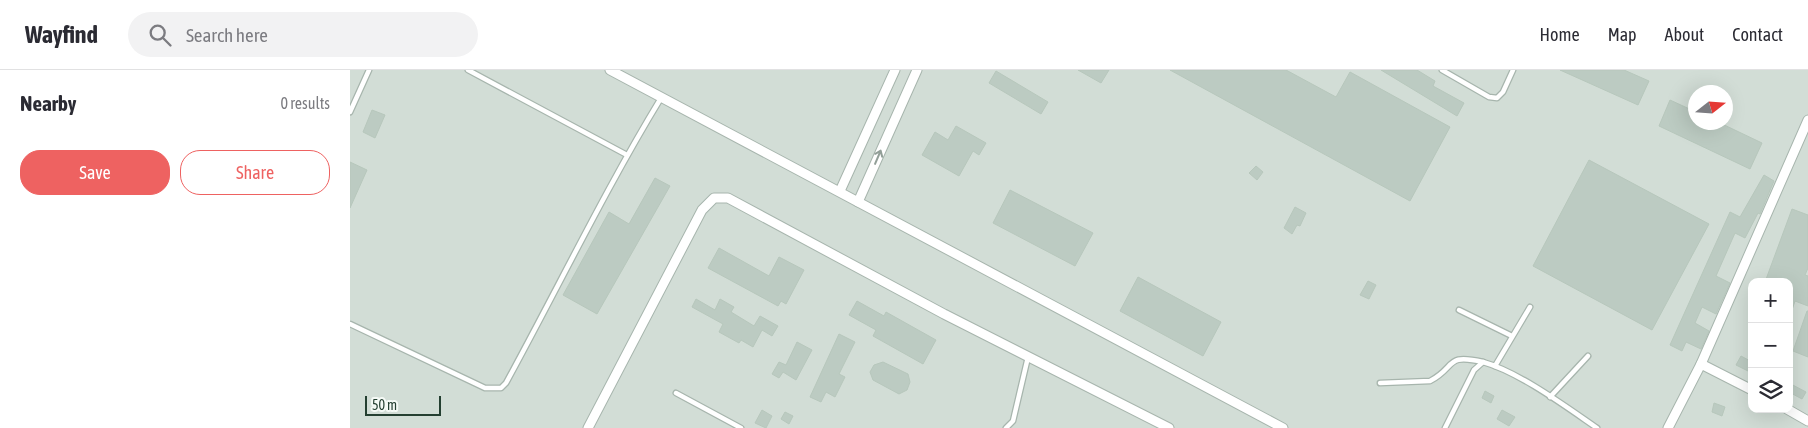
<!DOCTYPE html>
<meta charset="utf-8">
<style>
body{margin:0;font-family:"Asap Condensed",sans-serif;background:#f2f2f3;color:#2b2b33}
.controls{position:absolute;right:15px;bottom:15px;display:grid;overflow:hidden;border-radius:10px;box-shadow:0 5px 20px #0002}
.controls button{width:45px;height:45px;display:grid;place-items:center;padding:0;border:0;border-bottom:1px solid #e1e1e2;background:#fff;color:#2b2b33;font:25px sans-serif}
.compass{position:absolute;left:1338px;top:15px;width:45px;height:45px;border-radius:50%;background:#fff;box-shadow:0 5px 20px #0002;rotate:73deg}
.scale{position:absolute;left:15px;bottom:12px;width:76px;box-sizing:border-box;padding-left:5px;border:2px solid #243f31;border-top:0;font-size:14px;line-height:18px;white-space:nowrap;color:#243f31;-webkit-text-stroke:4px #f5faf6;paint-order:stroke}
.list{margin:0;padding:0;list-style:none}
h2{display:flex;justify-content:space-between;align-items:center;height:65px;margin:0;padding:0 20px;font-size:21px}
h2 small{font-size:16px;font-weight:400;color:#7c7c81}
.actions{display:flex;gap:10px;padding:15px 20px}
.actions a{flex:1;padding:11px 0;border:1px solid #ee6261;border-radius:20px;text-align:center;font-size:18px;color:#ee6261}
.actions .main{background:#ee6261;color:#fff}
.icon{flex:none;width:28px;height:28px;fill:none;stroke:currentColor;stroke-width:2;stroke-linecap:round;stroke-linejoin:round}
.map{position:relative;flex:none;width:1458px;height:358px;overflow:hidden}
header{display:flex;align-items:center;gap:30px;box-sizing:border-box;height:70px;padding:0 25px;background:#fff;border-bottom:1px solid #e1e1e2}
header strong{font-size:24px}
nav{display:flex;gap:28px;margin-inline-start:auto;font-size:18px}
.search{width:350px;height:45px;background:#f2f2f3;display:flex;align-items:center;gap:12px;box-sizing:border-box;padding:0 18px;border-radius:28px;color:#7c7c81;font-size:19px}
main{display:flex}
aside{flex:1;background:#fff}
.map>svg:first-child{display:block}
.built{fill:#d2ddd6;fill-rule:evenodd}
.building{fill:#bccbc2;stroke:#b7c7bc}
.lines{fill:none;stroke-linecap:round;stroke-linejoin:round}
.lane-casing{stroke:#a7b5ad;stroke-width:7}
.street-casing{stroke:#a7b5ad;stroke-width:11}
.lane{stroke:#fff;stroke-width:4.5}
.street{stroke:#fff;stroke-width:9}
.oneway{stroke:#929f98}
</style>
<header>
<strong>Wayfind</strong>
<div class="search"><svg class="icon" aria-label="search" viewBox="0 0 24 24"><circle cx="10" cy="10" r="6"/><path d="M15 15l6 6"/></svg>Search here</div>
<nav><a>Home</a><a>Map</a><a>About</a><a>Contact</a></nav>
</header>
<main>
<aside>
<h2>Nearby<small>0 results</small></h2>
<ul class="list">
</ul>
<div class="actions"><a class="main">Save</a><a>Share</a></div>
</aside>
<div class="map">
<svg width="1458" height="358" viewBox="0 0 1458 358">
<rect width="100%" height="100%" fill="#e4ede7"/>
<path class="built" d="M 0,0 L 1458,0 L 1458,358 L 0,358 ZM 1346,22 L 1376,22 L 1376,52 L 1346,52 ZM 1402,212 L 1439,212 L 1439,339 L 1402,339 Z"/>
<g class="building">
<path d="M 728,0 L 759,0 L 751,13 Z"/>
<path d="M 820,0 L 936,0 L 986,27 L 1000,2 L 1100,57 L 1060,131 Z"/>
<path d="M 1031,0 L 1067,0 L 1085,11 L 1083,16 L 1114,33 L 1107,46 Z"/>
<path d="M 1210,0 L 1274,0 L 1299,11 L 1288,35 Z"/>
<path d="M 646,1 L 698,32 L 691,44 L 639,13 Z"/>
<path d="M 1320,30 L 1346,42 L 1346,52 L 1368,52 L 1412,73 L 1400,99 L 1309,56 Z"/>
<path d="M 22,40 L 35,45 L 25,68 L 13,62 Z"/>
<path d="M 606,56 L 636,73 L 629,85 L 623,81 L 609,106 L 572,85 L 585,62 L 598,70 Z"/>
<path d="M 1239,90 L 1359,154 L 1302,260 L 1183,196 Z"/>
<path d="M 0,92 L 17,100 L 0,138 Z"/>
<path d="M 906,96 L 913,102 L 907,110 L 899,103 Z"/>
<path d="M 1414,105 L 1424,111 L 1410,144 L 1408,143 L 1395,168 L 1385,163 L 1366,206 L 1380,213 L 1366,244 L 1352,237 L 1345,253 L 1359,261 L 1351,279 L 1336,272 L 1332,281 L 1320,275 L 1380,142 L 1390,147 Z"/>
<path d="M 305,108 L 320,116 L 247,244 L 213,225 L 259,142 L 279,154 Z"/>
<path d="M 660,120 L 743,163 L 725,196 L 643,153 Z"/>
<path d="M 945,137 L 956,143 L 950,156 L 947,155 L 942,164 L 934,158 Z"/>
<path d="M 1442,139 L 1458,145 L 1458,198 L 1455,205 L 1458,206 L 1458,236 L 1445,231 L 1440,246 L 1439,212 L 1415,212 Z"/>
<path d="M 369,178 L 419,206 L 429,187 L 454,200 L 436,234 L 431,231 L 428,236 L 358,198 Z"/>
<path d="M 788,207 L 871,252 L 853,286 L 770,241 Z"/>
<path d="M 1018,211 L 1026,215 L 1019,229 L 1010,225 Z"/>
<path d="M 346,229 L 365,240 L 370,229 L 384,237 L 381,242 L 404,256 L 410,246 L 428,256 L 422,266 L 412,260 L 403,277 L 391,270 L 389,273 L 369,262 L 373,254 L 342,237 Z"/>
<path d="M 507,231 L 534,246 L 536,242 L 586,270 L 573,294 L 523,266 L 526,260 L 499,245 Z"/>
<path d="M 1457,241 L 1458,241 L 1458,287 L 1443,281 Z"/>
<path d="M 489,264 L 505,272 L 489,304 L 495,307 L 485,327 L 476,322 L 471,332 L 460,327 Z"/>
<path d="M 447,272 L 462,280 L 446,310 L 433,302 L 429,308 L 422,304 L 429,292 L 436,295 Z"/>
<path d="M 1391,286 L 1402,292 L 1402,303 L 1386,295 Z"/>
<path d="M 533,292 L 558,304 L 560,312 L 557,320 L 549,324 L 523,310 L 520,302 L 524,295 Z"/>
<path d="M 1439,313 L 1456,322 L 1452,329 L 1439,322 Z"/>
<path d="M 1135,321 L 1144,326 L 1141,333 L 1132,328 Z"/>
<path d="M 1364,333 L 1375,337 L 1372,346 L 1362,342 Z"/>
<path d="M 412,340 L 422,346 L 416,358 L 405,353 Z"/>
<path d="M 1152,340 L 1165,347 L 1159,356 L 1147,349 Z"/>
<path d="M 435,342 L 443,346 L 439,354 L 431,349 Z"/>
</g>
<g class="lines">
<g class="lane-casing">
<g id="lane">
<path d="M 118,0 L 277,85"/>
<path d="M 1092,0 L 1139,27 L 1147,28 L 1153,22 L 1163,0"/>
<path d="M 0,42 L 19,0"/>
<path d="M 1109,240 L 1162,266"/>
<path d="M 0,254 L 135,318 L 151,318 L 156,313 C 208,218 255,120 311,28"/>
<path d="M 1145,296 L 1180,237"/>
<path d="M 1030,313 L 1080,311 C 1107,297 1094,283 1133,292"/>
<path d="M 326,323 L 391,358"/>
<path d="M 1200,327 L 1238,286"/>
<path d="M 656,358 L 663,351 L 678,287"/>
<path d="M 1095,358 L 1124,300 L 1133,292 C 1169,302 1215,336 1247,358"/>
</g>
</g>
<g class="street-casing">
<g id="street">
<path d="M 260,0 L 933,358"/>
<path d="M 490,121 L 545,0"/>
<path d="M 508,132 L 567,0"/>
<path d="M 1351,294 L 1402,320"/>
<path d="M 1437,339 L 1458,351"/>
<path d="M 238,358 L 352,140 L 364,128 L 378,128 L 594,244 L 819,358"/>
<path d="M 1318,358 L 1351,294 L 1458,50"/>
</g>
</g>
<use href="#lane" class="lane"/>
<use href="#street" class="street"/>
</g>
<defs><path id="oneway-shaft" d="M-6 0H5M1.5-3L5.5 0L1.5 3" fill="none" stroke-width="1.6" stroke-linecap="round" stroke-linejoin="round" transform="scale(1.25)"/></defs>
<use class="oneway" href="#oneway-shaft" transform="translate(528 87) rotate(-67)"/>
</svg>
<div class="controls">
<button>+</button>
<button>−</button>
<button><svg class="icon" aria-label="layers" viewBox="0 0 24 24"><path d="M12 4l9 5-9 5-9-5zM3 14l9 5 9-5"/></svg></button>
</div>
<svg class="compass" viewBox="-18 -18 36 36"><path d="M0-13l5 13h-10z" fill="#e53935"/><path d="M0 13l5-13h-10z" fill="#7c7c81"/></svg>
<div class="scale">50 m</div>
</div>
</main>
